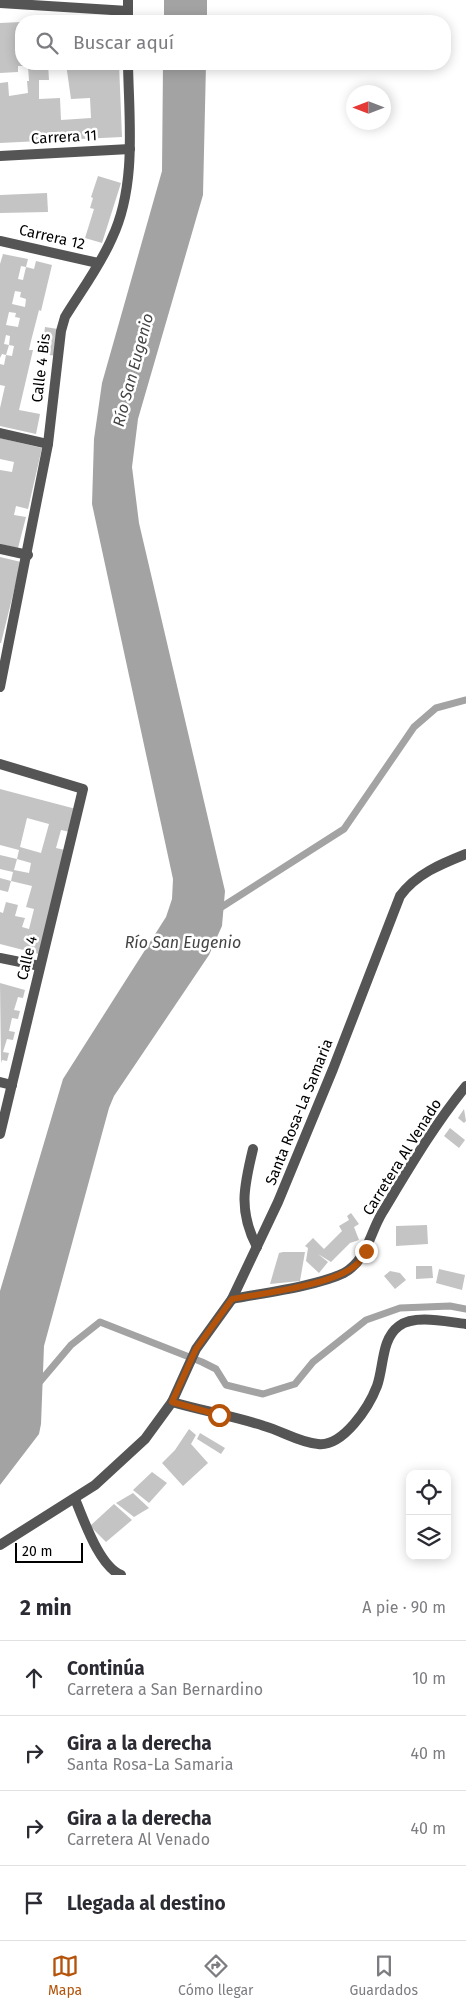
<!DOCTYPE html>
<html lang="es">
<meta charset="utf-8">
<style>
body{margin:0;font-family:"Fira Sans",sans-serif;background:#f2f2f3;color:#2b2b33}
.controls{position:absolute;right:15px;bottom:15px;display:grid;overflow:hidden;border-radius:10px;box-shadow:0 2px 12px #0003}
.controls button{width:45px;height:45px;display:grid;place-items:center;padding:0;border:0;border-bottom:1px solid #e1e1e2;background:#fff;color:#2b2b33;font:25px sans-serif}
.compass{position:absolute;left:346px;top:85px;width:45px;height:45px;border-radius:50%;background:#fff;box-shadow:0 2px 12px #0003;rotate:270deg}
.scale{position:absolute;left:15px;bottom:12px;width:68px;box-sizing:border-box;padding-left:5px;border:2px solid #000;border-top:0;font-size:14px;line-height:18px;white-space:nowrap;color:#000;-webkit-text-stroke:4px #fff;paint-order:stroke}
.stop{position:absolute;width:15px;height:15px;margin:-11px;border:4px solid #b45309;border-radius:50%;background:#fff}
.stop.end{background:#b45309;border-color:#fff;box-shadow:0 1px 5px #0008}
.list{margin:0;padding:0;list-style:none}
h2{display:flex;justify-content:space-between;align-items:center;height:65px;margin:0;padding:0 20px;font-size:21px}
h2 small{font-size:16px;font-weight:400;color:#7c7c81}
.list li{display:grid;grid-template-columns:32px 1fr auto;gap:15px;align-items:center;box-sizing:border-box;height:75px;padding:0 20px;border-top:1px solid #e1e1e2}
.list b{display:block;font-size:19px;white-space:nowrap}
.list p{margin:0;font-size:16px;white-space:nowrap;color:#7c7c81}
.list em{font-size:16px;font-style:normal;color:#7c7c81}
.icon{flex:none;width:28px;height:28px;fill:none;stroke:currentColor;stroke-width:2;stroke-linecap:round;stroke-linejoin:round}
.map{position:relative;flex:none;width:466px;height:1575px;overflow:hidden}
.search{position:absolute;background:#fff;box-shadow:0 2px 12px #0003;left:15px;right:15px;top:15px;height:55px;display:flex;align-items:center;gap:12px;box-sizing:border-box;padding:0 18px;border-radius:20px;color:#7c7c81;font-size:19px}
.sheet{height:365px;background:#fff}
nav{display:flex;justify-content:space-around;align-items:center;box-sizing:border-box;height:70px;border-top:1px solid #e1e1e2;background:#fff;font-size:14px;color:#7c7c81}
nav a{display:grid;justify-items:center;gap:2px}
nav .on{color:#b45309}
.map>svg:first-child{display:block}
.water{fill:#a3a3a3}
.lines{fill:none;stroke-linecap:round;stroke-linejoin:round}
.stream{stroke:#a3a3a3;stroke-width:7}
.building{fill:#c4c4c4;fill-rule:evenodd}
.lane{stroke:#555;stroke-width:10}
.street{stroke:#555;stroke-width:10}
.route{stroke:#b45309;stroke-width:6}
.labels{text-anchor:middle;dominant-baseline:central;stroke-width:5;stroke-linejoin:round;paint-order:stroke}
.street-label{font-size:15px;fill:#000;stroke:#fff}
.water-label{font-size:16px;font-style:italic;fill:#444;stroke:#fff}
</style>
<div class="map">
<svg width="466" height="1575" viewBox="0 0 466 1575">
<rect width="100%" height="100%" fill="#fff"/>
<g class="water">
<rect x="164" y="0" width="43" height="21"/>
<path d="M 163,64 L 206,64 L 203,195 L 138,419 L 132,467 L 139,523 L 225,891 L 222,926 L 209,955 L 114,1096 L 109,1108 L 44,1346 L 41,1424 L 39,1434 L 0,1485 L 0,1291 L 63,1079 L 166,917 L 172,899 L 173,879 L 92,504 L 94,439 L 102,383 L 162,171 Z"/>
</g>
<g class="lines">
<g class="stream">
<path d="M 217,910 L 344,829 L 414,727 L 436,708 L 466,700"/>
<path d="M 38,1384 L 71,1345 L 100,1322 L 202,1362 L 216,1369 L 226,1385 L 263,1394 L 295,1384 L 313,1362 L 366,1320 L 400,1308 L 450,1306 L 466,1309"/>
</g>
</g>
<g class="building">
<path d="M 117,17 L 117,21 L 86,21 L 86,18 Z"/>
<path d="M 21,22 L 21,64 L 48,64 L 49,80 L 39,80 L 39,99 L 60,98 L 61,120 L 91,118 L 90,98 L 71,99 L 66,64 L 119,64 L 122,137 L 0,143 L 0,83 L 8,82 L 9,96 L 28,93 L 27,81 L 29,81 L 28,66 L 18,66 L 18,72 L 0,73 L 0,23 Z"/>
<path d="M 98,176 L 121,183 L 102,243 L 85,238 L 94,209 L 90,208 L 93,198 L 91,197 Z"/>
<path d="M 47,193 L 48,212 L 0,213 L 0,195 Z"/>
<path d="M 3,254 L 28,259 L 26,267 L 21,266 L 18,279 L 23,280 L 26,267 L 34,269 L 36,261 L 52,265 L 41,311 L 39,310 L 31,341 L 29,350 L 33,350 L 19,410 L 40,414 L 36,434 L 0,426 L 0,408 L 5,386 L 0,385 L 0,364 L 4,365 L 6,355 L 12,356 L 14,346 L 9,345 L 10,336 L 6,335 L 4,344 L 9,345 L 6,355 L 2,354 L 0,358 L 0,264 ZM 15,291 L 21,292 L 20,297 L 26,299 L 25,307 L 12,304 ZM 9,312 L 16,313 L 15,317 L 20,318 L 18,327 L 6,325 Z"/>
<path d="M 45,327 L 58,329 L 57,356 L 42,354 Z"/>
<path d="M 0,438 L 42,448 L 28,509 L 16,506 L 14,515 L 26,517 L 18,548 L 0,544 L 0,470 L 12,472 L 14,462 L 0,459 Z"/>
<path d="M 0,557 L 21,562 L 1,643 L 0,643 Z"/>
<path d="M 0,789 L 76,809 L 70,832 L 61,830 L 56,848 L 65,850 L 39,954 L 0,944 L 0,912 L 3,913 L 6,902 L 18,905 L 15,916 L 25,918 L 22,927 L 29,929 L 34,909 L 26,907 L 32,886 L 11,881 L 13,872 L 0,869 L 0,855 L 17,859 L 14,870 L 29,873 L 31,863 L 17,859 L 19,850 L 0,845 ZM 27,818 L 49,824 L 41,853 L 20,847 Z"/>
<path d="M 0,878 L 11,881 L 8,892 L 0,890 Z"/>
<path d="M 0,983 L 25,990 L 23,998 L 18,997 L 14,1010 L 20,1011 L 18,1019 L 12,1018 L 9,1031 L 15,1032 L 13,1040 L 7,1039 L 3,1052 L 9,1053 L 7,1061 L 2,1060 L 1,1063 Z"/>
<path d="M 464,1109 L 466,1121 L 464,1123 L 458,1118 Z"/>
<path d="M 450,1128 L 465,1140 L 459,1148 L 444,1136 Z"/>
<path d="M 351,1213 L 359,1224 L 354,1227 L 359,1240 L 350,1243 L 331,1262 L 318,1254 L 328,1262 L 319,1273 L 306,1261 L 308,1248 L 305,1246 L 313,1238 L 324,1249 L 342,1231 L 339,1226 L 349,1220 L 347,1216 Z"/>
<path d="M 427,1225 L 428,1244 L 396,1246 L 396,1226 Z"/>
<path d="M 283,1252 L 305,1252 L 300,1281 L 270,1284 L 279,1253 Z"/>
<path d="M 416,1266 L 432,1266 L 433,1278 L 416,1279 Z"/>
<path d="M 439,1269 L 465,1275 L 462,1290 L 436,1283 Z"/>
<path d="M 390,1271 L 400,1273 L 406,1280 L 395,1289 L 384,1276 Z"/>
<path d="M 189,1429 L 196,1435 L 191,1444 L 208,1463 L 183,1486 L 162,1463 L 175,1450 Z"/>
<path d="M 200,1433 L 225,1448 L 221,1454 L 197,1439 Z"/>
<path d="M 152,1472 L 167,1483 L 149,1503 L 133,1490 Z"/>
<path d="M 133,1493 L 149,1508 L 134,1517 L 116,1503 Z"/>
<path d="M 114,1504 L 132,1520 L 106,1542 L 90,1526 Z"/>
</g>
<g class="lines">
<g class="lane">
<path d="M 253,1149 C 244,1186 238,1211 257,1247"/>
<path d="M 75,1499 C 84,1520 99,1566 121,1575"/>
</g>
<g class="street">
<path d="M 0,3 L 128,11"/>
<path d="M 128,21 L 128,0"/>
<path d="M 0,156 L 130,149"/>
<path d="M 0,241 L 98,263"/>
<path d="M 0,433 L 48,444"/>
<path d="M 0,549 L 28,555"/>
<path d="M 0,687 L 48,444 L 61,331 L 65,317 C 81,291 100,266 112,238 C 137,185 129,120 128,64"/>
<path d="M 0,764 L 83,789 L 0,1134"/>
<path d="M 0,958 L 40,966"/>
<path d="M 0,1082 L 12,1085"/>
<path d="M 232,1299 C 263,1293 317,1286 344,1273 C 367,1260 369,1235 382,1213 C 408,1170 434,1125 466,1086"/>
<path d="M 172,1402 C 203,1411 234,1416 264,1426 C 282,1431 300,1443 318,1444 C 343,1447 369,1407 377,1386 C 384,1367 381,1339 399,1326 C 415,1314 447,1322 466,1324"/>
<path d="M 0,1545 L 95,1485 L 145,1439 L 172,1402 L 196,1349 L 232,1299 L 278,1202 L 333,1069 L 400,896 C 416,874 441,864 466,854"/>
</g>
</g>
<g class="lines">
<path class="route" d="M 219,1415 L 172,1402 L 196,1349 L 232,1299 C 264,1293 335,1285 357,1264 C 361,1260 363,1255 366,1251"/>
</g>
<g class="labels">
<g class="street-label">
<text transform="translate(64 137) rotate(-3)">Carrera 11</text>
<text transform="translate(52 237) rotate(13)">Carrera 12</text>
<text transform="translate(41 368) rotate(-83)">Calle 4 Bis</text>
<text transform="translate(27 958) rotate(-77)">Calle 4</text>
<text transform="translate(299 1112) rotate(-68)">Santa Rosa-La Samaria</text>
<text transform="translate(402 1157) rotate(-58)">Carretera Al Venado</text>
</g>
<g class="water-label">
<text transform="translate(133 370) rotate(-75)">Río San Eugenio</text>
<text x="183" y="942">Río San Eugenio</text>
</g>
</g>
</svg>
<div class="controls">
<button><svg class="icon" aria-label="locate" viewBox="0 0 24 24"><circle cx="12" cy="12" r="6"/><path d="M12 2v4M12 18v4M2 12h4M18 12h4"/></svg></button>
<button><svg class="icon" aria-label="layers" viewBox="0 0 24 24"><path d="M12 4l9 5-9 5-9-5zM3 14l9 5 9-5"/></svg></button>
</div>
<svg class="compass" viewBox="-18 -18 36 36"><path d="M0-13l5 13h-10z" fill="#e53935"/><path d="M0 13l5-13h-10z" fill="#7c7c81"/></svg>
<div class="scale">20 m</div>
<div class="stop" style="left:219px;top:1415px"></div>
<div class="stop end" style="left:366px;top:1251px"></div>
<div class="search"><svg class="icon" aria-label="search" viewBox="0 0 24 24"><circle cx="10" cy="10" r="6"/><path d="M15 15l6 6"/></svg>Buscar aquí</div>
</div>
<section class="sheet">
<h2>2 min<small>A pie · 90 m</small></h2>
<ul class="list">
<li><svg class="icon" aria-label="ahead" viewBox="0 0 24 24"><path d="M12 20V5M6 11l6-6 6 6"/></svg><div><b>Continúa</b><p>Carretera a San Bernardino</p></div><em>10 m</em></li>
<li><svg class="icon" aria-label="right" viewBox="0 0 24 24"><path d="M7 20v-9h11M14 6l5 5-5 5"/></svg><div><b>Gira a la derecha</b><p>Santa Rosa-La Samaria</p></div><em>40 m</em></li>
<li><svg class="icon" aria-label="right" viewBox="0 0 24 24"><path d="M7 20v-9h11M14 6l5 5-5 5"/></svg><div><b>Gira a la derecha</b><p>Carretera Al Venado</p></div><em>40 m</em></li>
<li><svg class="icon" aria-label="arrive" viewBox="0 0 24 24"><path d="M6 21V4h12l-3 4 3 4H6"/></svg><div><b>Llegada al destino</b></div></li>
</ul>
</section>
<nav>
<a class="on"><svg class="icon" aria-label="map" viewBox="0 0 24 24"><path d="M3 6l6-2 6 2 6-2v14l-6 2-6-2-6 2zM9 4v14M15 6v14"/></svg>Mapa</a>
<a><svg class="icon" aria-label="directions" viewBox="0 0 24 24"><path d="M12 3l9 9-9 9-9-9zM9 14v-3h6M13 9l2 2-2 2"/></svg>Cómo llegar</a>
<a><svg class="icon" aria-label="saved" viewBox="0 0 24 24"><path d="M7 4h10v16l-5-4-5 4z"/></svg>Guardados</a>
</nav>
